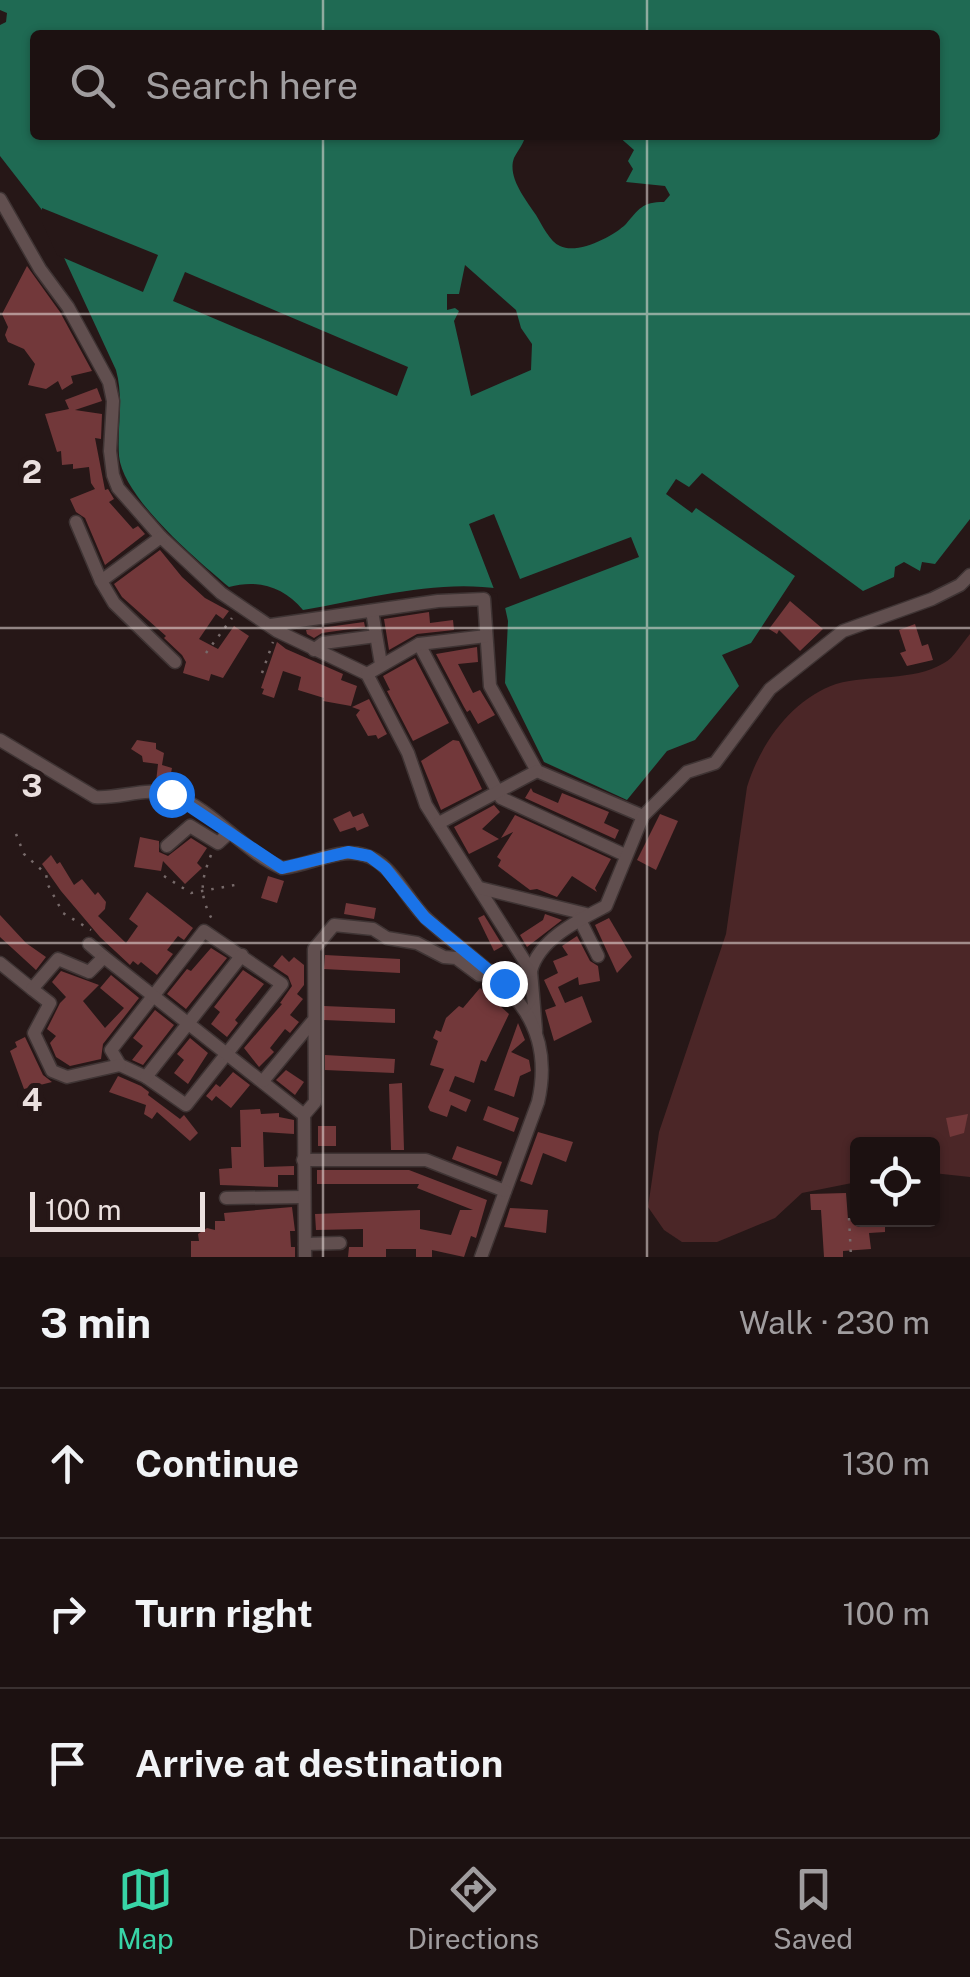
<!DOCTYPE html>
<meta charset="utf-8">
<style>
body{margin:0;font-family:"Public Sans",sans-serif;background:#291f1f;color:#f1f3f6}
.controls{position:absolute;right:30px;bottom:30px;display:grid;overflow:hidden;border-radius:10px;box-shadow:0 2px 8px #0004}
.controls button{width:90px;height:90px;display:grid;place-items:center;padding:0;border:0;border-bottom:2px solid #3a3131;background:#1c1111;color:#f1f3f6;font:50px sans-serif}
.scale{position:absolute;left:30px;bottom:25px;width:175px;box-sizing:border-box;padding-left:10px;border:5px solid #ebe0df;border-top:0;font-size:28px;line-height:35px;white-space:nowrap;color:#ebe0df;-webkit-text-stroke:8px #261717;paint-order:stroke}
.stop{position:absolute;width:30px;height:30px;margin:-22px;border:8px solid #1a73e8;border-radius:50%;background:#fff}
.stop.end{background:#1a73e8;border-color:#fff;box-shadow:0 2px 10px #0008}
.list{margin:0;padding:0;list-style:none}
h2{display:flex;justify-content:space-between;align-items:center;height:130px;margin:0;padding:0 40px;font-size:42px}
h2 small{font-size:32px;font-weight:400;color:#a09d9f}
.list li{display:grid;grid-template-columns:65px 1fr auto;gap:30px;align-items:center;box-sizing:border-box;height:150px;padding:0 40px;border-top:2px solid #3a3131}
.list b{display:block;font-size:38px;white-space:nowrap}
.list em{font-size:32px;font-style:normal;color:#a09d9f}
.icon{flex:none;width:55px;height:55px;fill:none;stroke:currentColor;stroke-width:2;stroke-linecap:round;stroke-linejoin:round}
.map{position:relative;flex:none;width:970px;height:1257px;overflow:hidden}
.search{position:absolute;background:#1c1111;box-shadow:0 2px 8px #0004;left:30px;right:30px;top:30px;height:110px;display:flex;align-items:center;gap:25px;box-sizing:border-box;padding:0 35px;border-radius:10px;color:#a09d9f;font-size:38px}
.sheet{height:580px;background:#1c1111}
nav{display:flex;justify-content:space-around;align-items:center;box-sizing:border-box;height:140px;border-top:2px solid #3a3131;background:#1c1111;font-size:28px;color:#a09d9f}
nav a{display:grid;justify-items:center;gap:5px}
nav .on{color:#38d4a6}
.map>svg:first-child{display:block}
.green{fill:#4b2627}
.water{fill:#1f6a53;fill-rule:evenodd}
.pier{fill:#261717}
.building{fill:#72383a}
.lines{fill:none;stroke-linecap:round;stroke-linejoin:round}
.minor-casing{stroke:#3f3434;stroke-width:15}
.path{stroke:#776a6a;stroke-width:2.5;stroke-dasharray:2.5 8;stroke-linecap:butt}
.minor{stroke:#614f4f;stroke-width:12}
.route{stroke:#1a73e8;stroke-width:12}
.grid{fill:none;stroke:#ebe0df;stroke-width:2.5;stroke-opacity:0.55}
.grid-label{font-size:32px;text-anchor:middle;font-weight:bold;fill:#ebe0df;stroke:#261717;stroke-width:10;stroke-linejoin:round;paint-order:stroke}
</style>
<div class="map">
<svg width="970" height="1257" viewBox="0 0 970 1257">
<rect width="100%" height="100%" fill="#261717"/>
<path class="green" d="M 970,634 L 970,1177 L 933,1173 L 932,1144 L 858,1144 L 857,1182 L 802,1193 L 775,1218 L 717,1242 L 682,1242 L 664,1230 L 648,1207 L 659,1132 L 726,934 L 747,787 C 760,744 792,699 836,684 C 871,674 912,682 944,663 C 954,658 962,643 970,634 Z"/>
<path class="water" d="M 0,0 L 970,0 L 970,519 L 935,564 L 922,562 L 920,571 L 904,562 L 895,567 L 894,577 L 863,591 L 702,473 L 689,487 L 676,479 L 666,494 L 692,513 L 696,508 L 795,576 L 751,643 L 722,655 L 739,686 L 695,740 L 667,751 L 627,800 L 544,762 L 505,683 L 508,621 L 501,589 C 436,579 368,599 303,610 C 284,587 258,579 229,587 C 197,560 123,498 119,456 C 117,426 124,399 116,370 L 42,210 L 0,156 L 0,25 L 6,22 L 7,13 L 0,10 ZM 35,35 L 935,35 L 935,135 L 617,135 L 634,150 L 628,161 L 633,169 L 626,182 L 665,186 L 670,195 L 664,202 C 642,202 639,209 626,224 C 614,236 578,255 560,246 C 550,242 542,225 536,215 C 526,200 507,177 514,158 C 518,150 523,145 525,137 L 522,135 L 35,135 ZM 465,265 L 516,310 L 521,328 L 532,344 L 531,370 L 471,396 L 454,321 L 459,311 L 455,308 L 447,310 L 447,294 L 459,294 Z"/>
<g class="pier">
<path d="M 42,208 L 158,255 L 143,292 L 57,255 L 42,222 Z"/>
<path d="M 185,272 L 408,367 L 397,396 L 173,301 Z"/>
<path d="M 494,514 L 520,579 L 631,537 L 639,557 L 500,610 L 497,594 L 487,592 L 494,589 L 469,524 Z"/>
</g>
<g class="building">
<path d="M 27,266 L 60,312 L 92,371 L 71,376 L 73,383 L 62,390 L 58,381 L 46,389 L 28,385 L 35,364 L 24,349 L 8,342 L 5,335 L 8,327 L 2,314 Z"/>
<path d="M 97,388 L 102,401 L 75,410 L 102,414 L 101,439 L 95,438 L 105,490 L 108,489 L 114,499 L 109,502 L 133,529 L 138,526 L 145,534 L 105,565 L 85,518 L 76,512 L 70,499 L 95,489 L 91,483 L 89,467 L 73,469 L 73,464 L 62,465 L 61,451 L 57,452 L 45,414 L 69,409 L 65,400 Z"/>
<path d="M 160,550 L 182,577 L 205,598 L 229,611 L 223,619 L 216,614 L 199,639 L 218,649 L 234,626 L 249,636 L 223,678 L 211,674 L 209,681 L 183,673 L 186,662 L 182,655 L 164,638 L 166,636 L 122,597 L 114,584 Z"/>
<path d="M 790,601 L 823,629 L 800,651 L 779,630 L 777,634 L 769,629 Z"/>
<path d="M 429,612 L 430,623 L 453,620 L 454,630 L 417,634 L 389,650 L 384,619 Z"/>
<path d="M 364,622 L 365,627 L 322,633 L 314,638 L 307,634 L 306,630 Z"/>
<path d="M 915,624 L 922,646 L 928,644 L 933,660 L 907,666 L 900,653 L 906,651 L 899,630 Z"/>
<path d="M 277,642 L 286,649 L 343,674 L 341,680 L 357,686 L 351,706 L 323,701 L 324,698 L 298,690 L 301,677 L 283,671 L 274,698 L 262,694 L 264,689 L 261,688 Z"/>
<path d="M 477,647 L 478,662 L 458,664 L 473,693 L 480,690 L 495,715 L 478,724 L 470,710 L 467,712 L 464,707 L 436,654 Z"/>
<path d="M 415,658 L 449,723 L 413,741 L 387,691 L 390,690 L 383,676 Z"/>
<path d="M 369,699 L 387,734 L 378,739 L 376,735 L 368,736 L 356,715 L 360,710 L 352,707 Z"/>
<path d="M 137,740 L 156,743 L 156,749 L 164,753 L 162,765 L 172,768 L 169,783 L 156,782 L 158,764 L 143,762 L 142,756 L 131,749 Z"/>
<path d="M 453,740 L 459,741 L 482,789 L 441,810 L 421,761 Z"/>
<path d="M 531,788 L 533,792 L 558,803 L 562,793 L 609,812 L 604,823 L 619,830 L 615,839 L 525,798 Z"/>
<path d="M 494,805 L 500,812 L 482,829 L 499,839 L 469,854 L 454,827 Z"/>
<path d="M 350,811 L 353,817 L 363,813 L 369,826 L 357,831 L 355,827 L 340,832 L 333,819 Z"/>
<path d="M 660,814 L 678,821 L 656,870 L 637,860 Z"/>
<path d="M 515,815 L 611,859 L 595,888 L 597,892 L 572,876 L 557,897 L 537,889 L 530,890 L 498,866 L 501,860 L 497,857 L 513,832 L 501,838 Z"/>
<path d="M 140,837 L 159,841 L 159,852 L 168,856 L 191,838 L 207,848 L 197,863 L 202,868 L 185,884 L 163,861 L 161,871 L 134,867 Z"/>
<path d="M 51,855 L 57,864 L 60,862 L 74,885 L 82,879 L 95,895 L 98,892 L 106,902 L 105,909 L 98,916 L 126,943 L 138,926 L 129,919 L 147,892 L 193,928 L 184,940 L 178,936 L 167,950 L 173,954 L 157,975 L 141,962 L 138,965 L 133,961 L 130,965 L 100,937 L 61,891 L 42,864 Z"/>
<path d="M 268,876 L 284,881 L 277,903 L 261,898 Z"/>
<path d="M 346,903 L 376,908 L 374,919 L 344,914 Z"/>
<path d="M 545,914 L 562,920 L 527,947 L 520,935 L 543,920 Z"/>
<path d="M 0,915 L 26,943 L 46,957 L 36,970 L 0,937 Z"/>
<path d="M 484,915 L 503,946 L 494,951 L 478,918 Z"/>
<path d="M 609,918 L 632,957 L 617,973 L 595,925 Z"/>
<path d="M 577,936 L 590,961 L 598,966 L 600,981 L 579,985 L 578,977 L 558,987 L 565,1003 L 582,996 L 592,1022 L 554,1041 L 545,1010 L 556,1006 L 544,980 L 558,973 L 553,961 L 568,955 L 562,946 Z"/>
<path d="M 211,948 L 227,958 L 186,1009 L 167,994 L 187,969 L 191,971 Z"/>
<path d="M 282,955 L 289,962 L 294,957 L 304,965 L 304,985 L 297,994 L 303,999 L 290,1015 L 299,1022 L 290,1033 L 285,1029 L 270,1048 L 274,1052 L 259,1067 L 244,1048 L 282,1004 L 280,1003 L 292,986 L 288,976 L 273,966 Z"/>
<path d="M 325,955 L 400,959 L 400,973 L 324,969 Z"/>
<path d="M 243,970 L 264,984 L 235,1020 L 238,1023 L 227,1037 L 211,1024 L 220,1012 L 214,1007 Z"/>
<path d="M 61,971 L 99,985 L 83,1001 L 105,1028 L 124,1008 L 100,988 L 111,975 L 139,998 L 103,1044 L 101,1059 L 70,1066 L 56,1057 L 50,1043 L 56,1036 L 47,1029 L 60,1003 L 66,997 L 52,982 Z"/>
<path d="M 480,988 L 509,1014 L 486,1062 L 481,1060 L 474,1083 L 455,1076 L 449,1091 L 471,1100 L 466,1112 L 451,1105 L 447,1117 L 430,1111 L 428,1107 L 444,1069 L 430,1065 L 438,1041 L 433,1038 L 436,1030 L 441,1032 L 446,1018 L 459,1006 L 463,1008 Z"/>
<path d="M 324,1006 L 395,1009 L 395,1023 L 324,1020 Z"/>
<path d="M 155,1010 L 174,1025 L 143,1065 L 132,1060 L 143,1046 L 133,1038 Z"/>
<path d="M 518,1023 L 525,1040 L 511,1052 L 529,1060 L 531,1071 L 520,1076 L 514,1097 L 494,1090 Z"/>
<path d="M 25,1037 L 43,1075 L 52,1082 L 24,1089 L 10,1051 L 17,1047 L 15,1042 Z"/>
<path d="M 190,1038 L 208,1053 L 188,1084 L 174,1073 L 184,1060 L 177,1054 Z"/>
<path d="M 325,1055 L 395,1059 L 394,1073 L 325,1070 Z"/>
<path d="M 286,1070 L 304,1082 L 295,1095 L 276,1080 Z"/>
<path d="M 233,1072 L 250,1085 L 231,1108 L 216,1096 L 212,1101 L 206,1096 L 216,1084 L 220,1087 Z"/>
<path d="M 118,1076 L 141,1086 L 149,1092 L 148,1095 L 180,1119 L 184,1115 L 198,1133 L 190,1141 L 157,1112 L 152,1119 L 144,1114 L 146,1105 L 109,1092 Z"/>
<path d="M 402,1083 L 404,1150 L 391,1150 L 389,1084 Z"/>
<path d="M 488,1106 L 519,1118 L 514,1132 L 483,1120 Z"/>
<path d="M 260,1109 L 261,1114 L 279,1113 L 279,1117 L 294,1120 L 294,1134 L 263,1132 L 264,1167 L 294,1166 L 294,1175 L 278,1175 L 278,1187 L 220,1185 L 219,1169 L 232,1168 L 231,1147 L 241,1147 L 240,1110 Z"/>
<path d="M 968,1114 L 964,1133 L 950,1137 L 946,1118 Z"/>
<rect x="318" y="1126" width="18" height="20"/>
<path d="M 538,1132 L 573,1142 L 566,1162 L 543,1153 L 532,1185 L 520,1181 Z"/>
<path d="M 457,1146 L 502,1162 L 497,1176 L 452,1159 Z"/>
<path d="M 317,1170 L 409,1170 L 487,1200 L 476,1238 L 471,1236 L 464,1257 L 432,1250 L 432,1257 L 416,1257 L 416,1249 L 386,1249 L 386,1257 L 348,1257 L 349,1247 L 363,1247 L 363,1229 L 316,1230 L 315,1214 L 420,1210 L 420,1229 L 451,1235 L 460,1210 L 473,1210 L 417,1188 L 419,1184 L 317,1184 Z"/>
<path d="M 846,1193 L 848,1219 L 885,1220 L 885,1232 L 869,1233 L 871,1249 L 843,1251 L 843,1257 L 824,1257 L 821,1210 L 811,1210 L 810,1194 Z"/>
<path d="M 292,1207 L 295,1231 L 290,1231 L 291,1247 L 295,1247 L 295,1257 L 191,1257 L 191,1241 L 199,1241 L 198,1234 L 207,1228 L 215,1230 L 215,1221 L 225,1221 L 224,1213 Z"/>
<path d="M 510,1208 L 548,1210 L 546,1233 L 504,1227 Z"/>
</g>
<g class="lines">
<g class="minor-casing">
<g id="minor">
<path d="M 0,199 L 40,269 L 68,307 L 109,382 L 113,401 L 110,451 L 113,475 L 118,488 L 161,537 L 221,593 L 277,631 L 367,674 L 408,753 L 426,805 L 531,971 L 536,1031"/>
<path d="M 76,522 L 101,581"/>
<path d="M 161,537 L 101,581 L 114,603 L 175,662"/>
<path d="M 372,611 L 381,664"/>
<path d="M 271,625 L 438,601 L 484,599 L 490,686 L 537,771 L 643,816"/>
<path d="M 419,644 L 501,798 L 625,855"/>
<path d="M 314,650 L 323,643 L 376,636"/>
<path d="M 367,674 L 419,644 L 486,636"/>
<path d="M 0,740 L 95,797 C 120,799 148,786 172,795 C 214,809 242,851 282,868 C 309,866 338,847 364,855 C 392,862 407,901 427,919 C 486,974 560,1006 538,1102 L 481,1257"/>
<path d="M 439,823 L 537,771"/>
<path d="M 167,846 L 190,826 L 218,843 L 229,833"/>
<path d="M 480,888 L 586,914"/>
<path d="M 579,918 L 598,956"/>
<path d="M 204,931 L 282,984 L 186,1105 L 146,1077 L 120,1065 L 111,1050 Z"/>
<path d="M 89,944 L 104,957"/>
<path d="M 0,963 L 32,989"/>
<path d="M 531,971 C 539,939 579,920 606,906 L 643,816 L 687,772 L 715,763 L 770,689 L 843,631 L 932,599 L 960,585 L 970,575"/>
<path d="M 120,1065 L 67,1077 L 52,1071 L 34,1033 L 50,1003 L 32,989 L 58,959 L 89,972 L 104,957 L 304,1115"/>
<path d="M 146,1077 L 242,955"/>
<path d="M 263,1081 L 312,1022"/>
<path d="M 303,1160 L 426,1160 L 505,1191"/>
<path d="M 226,1198 L 304,1197"/>
<path d="M 305,1244 L 340,1243"/>
<path d="M 305,1257 L 304,1115 L 315,1102 L 314,949 L 334,925 L 373,929 L 387,938 L 417,943 L 444,957 L 456,958 L 479,975 L 488,970"/>
</g>
</g>
<g class="path">
<path d="M 206,653 L 232,618"/>
<path d="M 262,673 L 273,642"/>
<path d="M 16,834 L 24,854 L 46,874 L 48,885 L 63,913 L 91,930"/>
<path d="M 211,855 C 200,883 199,896 214,923"/>
<path d="M 164,876 L 191,893 L 235,885"/>
<path d="M 849,1218 L 851,1257"/>
</g>
<use href="#minor" class="minor"/>
</g>
<g class="lines">
<path class="route" d="M 171,794 L 282,868 L 348,852 L 369,856 L 385,868 L 425,918 L 504,983"/>
</g>
<path class="grid" d="M 323,0 L 323,35M 647,0 L 647,35M 323,135 L 323,1257M 647,135 L 647,1257M 0,314 L 970,314M 0,628 L 970,628M 0,943 L 970,943"/>
<g class="grid-label">
<text x="32" y="483">2</text>
<text x="32" y="797">3</text>
<text x="32" y="1111">4</text>
</g>
</svg>
<div class="controls">
<button><svg class="icon" aria-label="locate" viewBox="0 0 24 24"><circle cx="12" cy="12" r="6"/><path d="M12 2v4M12 18v4M2 12h4M18 12h4"/></svg></button>
</div>
<div class="scale">100 m</div>
<div class="stop" style="left:171px;top:794px"></div>
<div class="stop end" style="left:504px;top:983px"></div>
<div class="search"><svg class="icon" aria-label="search" viewBox="0 0 24 24"><circle cx="10" cy="10" r="6"/><path d="M15 15l6 6"/></svg>Search here</div>
</div>
<section class="sheet">
<h2>3 min<small>Walk · 230 m</small></h2>
<ul class="list">
<li><svg class="icon" aria-label="ahead" viewBox="0 0 24 24"><path d="M12 20V5M6 11l6-6 6 6"/></svg><div><b>Continue</b></div><em>130 m</em></li>
<li><svg class="icon" aria-label="right" viewBox="0 0 24 24"><path d="M7 20v-9h11M14 6l5 5-5 5"/></svg><div><b>Turn right</b></div><em>100 m</em></li>
<li><svg class="icon" aria-label="arrive" viewBox="0 0 24 24"><path d="M6 21V4h12l-3 4 3 4H6"/></svg><div><b>Arrive at destination</b></div></li>
</ul>
</section>
<nav>
<a class="on"><svg class="icon" aria-label="map" viewBox="0 0 24 24"><path d="M3 6l6-2 6 2 6-2v14l-6 2-6-2-6 2zM9 4v14M15 6v14"/></svg>Map</a>
<a><svg class="icon" aria-label="directions" viewBox="0 0 24 24"><path d="M12 3l9 9-9 9-9-9zM9 14v-3h6M13 9l2 2-2 2"/></svg>Directions</a>
<a><svg class="icon" aria-label="saved" viewBox="0 0 24 24"><path d="M7 4h10v16l-5-4-5 4z"/></svg>Saved</a>
</nav>
